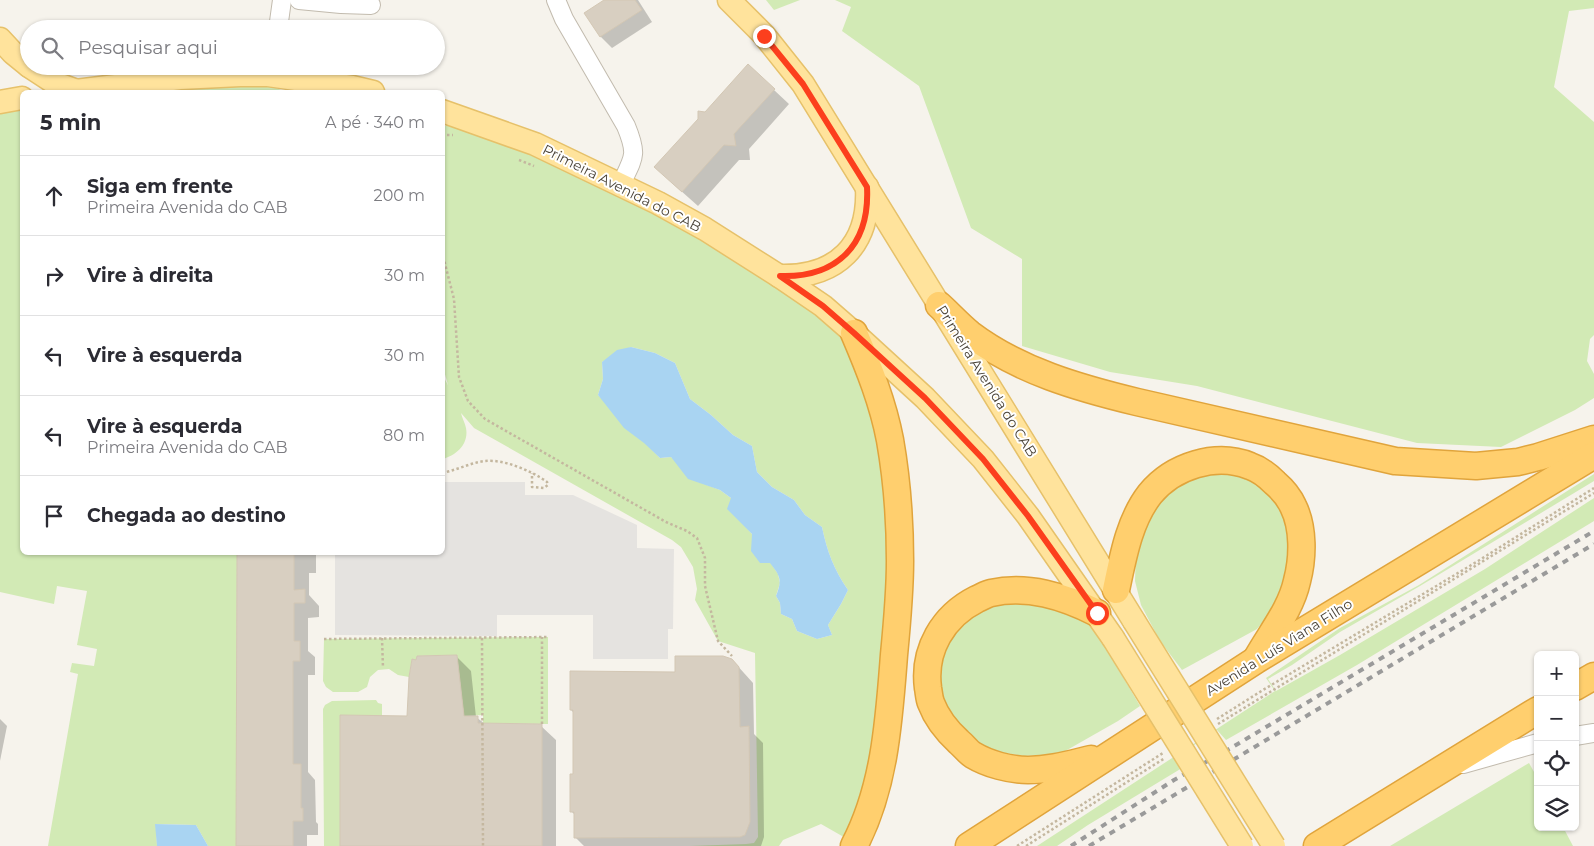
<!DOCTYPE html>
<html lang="pt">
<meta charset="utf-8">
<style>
body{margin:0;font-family:Montserrat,sans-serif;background:#f7f7f7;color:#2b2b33}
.controls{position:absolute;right:15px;bottom:15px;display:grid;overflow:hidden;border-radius:8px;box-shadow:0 1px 4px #0004}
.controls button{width:45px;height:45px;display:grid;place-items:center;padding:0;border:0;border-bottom:1px solid #e1e1e2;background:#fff;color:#2b2b33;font:25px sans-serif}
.stop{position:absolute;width:15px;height:15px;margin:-11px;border:4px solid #fc3f1d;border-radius:50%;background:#fff}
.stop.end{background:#fc3f1d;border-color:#fff;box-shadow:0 1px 5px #0008}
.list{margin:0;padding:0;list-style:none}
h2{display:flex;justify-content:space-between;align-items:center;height:65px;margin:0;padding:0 20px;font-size:21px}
h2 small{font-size:16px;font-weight:400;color:#7c7c81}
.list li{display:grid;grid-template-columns:32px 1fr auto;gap:15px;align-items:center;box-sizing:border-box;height:80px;padding:0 20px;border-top:1px solid #e1e1e2}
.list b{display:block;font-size:19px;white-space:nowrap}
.list p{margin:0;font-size:16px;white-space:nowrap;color:#7c7c81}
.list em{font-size:16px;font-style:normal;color:#7c7c81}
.icon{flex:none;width:28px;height:28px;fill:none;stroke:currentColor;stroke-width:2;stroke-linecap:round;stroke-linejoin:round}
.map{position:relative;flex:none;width:1594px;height:846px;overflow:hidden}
.search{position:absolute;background:#fff;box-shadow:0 1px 4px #0004;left:20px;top:20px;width:425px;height:55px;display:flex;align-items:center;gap:12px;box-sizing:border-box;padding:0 18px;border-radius:28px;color:#7c7c81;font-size:19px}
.panel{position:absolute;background:#fff;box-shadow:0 1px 4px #0004;left:20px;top:90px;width:425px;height:465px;border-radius:8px}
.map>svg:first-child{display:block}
.green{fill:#d2eab5;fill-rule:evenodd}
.parking{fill:#e5e3e0}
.water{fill:#a9d4f2}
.shadow{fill:#0003}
.building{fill:#d8cfc1;stroke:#d3c7b4}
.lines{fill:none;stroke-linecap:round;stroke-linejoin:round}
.minor-casing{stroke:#c2bbae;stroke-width:20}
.major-casing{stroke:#e6c16a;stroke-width:25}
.highway-casing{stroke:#e0a43c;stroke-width:29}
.path{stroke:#c4b79f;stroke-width:2.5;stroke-dasharray:2.5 2.5;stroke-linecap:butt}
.minor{stroke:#fff;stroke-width:18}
.major{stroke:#ffe39c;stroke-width:22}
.highway{stroke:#ffcf6e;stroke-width:26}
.rail{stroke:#9a9a9a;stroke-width:4;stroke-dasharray:6 6;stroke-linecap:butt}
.major-bridge-casing{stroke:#e6c16a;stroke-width:25;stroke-linecap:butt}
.major-bridge{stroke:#ffe39c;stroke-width:22}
.route{stroke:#fc3f1d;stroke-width:6}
.labels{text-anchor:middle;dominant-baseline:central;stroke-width:4;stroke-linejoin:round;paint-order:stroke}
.street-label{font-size:14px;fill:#4b4439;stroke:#fff}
</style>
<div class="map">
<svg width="1594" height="846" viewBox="0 0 1594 846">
<rect width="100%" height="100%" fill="#f6f3ec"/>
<g class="green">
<path d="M 766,0 L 800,0 L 774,10 Z"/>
<path d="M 835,0 L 1594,0 L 1594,8 L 1569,11 L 1554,87 L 1594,122 L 1594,335 L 1590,339 L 1587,361 L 1594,374 L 1594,398 L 1575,410 L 1501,447 L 1417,443 L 1197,386 L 1110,372 L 1022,346 L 1022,259 L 971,228 L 919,86 L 842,31 L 851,7 Z"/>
<path d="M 261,82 L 286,92 L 68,92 Z"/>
<path d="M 22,98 L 22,552 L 237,553 L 236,846 L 208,846 L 196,825 L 156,824 L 157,846 L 48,846 L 78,674 L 70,672 L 72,663 L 94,666 L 97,649 L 77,645 L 87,591 L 57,586 L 54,604 L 0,592 L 0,102 Z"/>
<path d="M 480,123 L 535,144 L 823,306 L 874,380 L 897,613 L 856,844 L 821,824 L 783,840 L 779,846 L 689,846 L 746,844 L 754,843 L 758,837 L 755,653 L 718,641 L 695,600 L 697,589 L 693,567 L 681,547 L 672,540 L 474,428 L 461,413 C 462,418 465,423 466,428 C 469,444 457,455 443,459 L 442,374 L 448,385 L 444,371 L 443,317 L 443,126 ZM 631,347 L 655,353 L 675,363 L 690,399 L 711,415 L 733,435 L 752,446 L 757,472 L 772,487 L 794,500 L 805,515 L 822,527 C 827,551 834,570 848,590 L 841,604 L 828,625 L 832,635 L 817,639 L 797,631 L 792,619 L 781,614 L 780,603 L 776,596 L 780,583 L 778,574 L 752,534 L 744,525 L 731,498 L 720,490 L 707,485 L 671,457 L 660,458 L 598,395 L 603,379 L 602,362 Z"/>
<path d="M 1207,471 L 1234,473 L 1264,485 L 1282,506 L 1291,533 L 1293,563 L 1276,606 L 1257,629 L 1182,670 L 1160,641 L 1141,605 L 1135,581 L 1136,551 L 1148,515 L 1175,485 Z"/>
<path d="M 1594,474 L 1594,481 L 1420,586 L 1340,632 L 1292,665 L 1268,679 L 1276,691 L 1340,655 L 1485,569 L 1594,498 L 1594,521 L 1357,665 L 1226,740 L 1217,730 L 1176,757 L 1182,768 L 1088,825 L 1057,846 L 1037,846 L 1275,691 L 1266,678 L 1340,628 L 1419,585 Z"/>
<path d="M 1014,600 L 1051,604 L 1085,619 L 1099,636 L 1140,706 L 1118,721 L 1060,754 L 1024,756 L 992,751 L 974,743 L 959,729 L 939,698 L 938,663 L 950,633 L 977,612 Z"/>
<path d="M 548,637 L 548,724 L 483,723 L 483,715 L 464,716 L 457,655 L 417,656 L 416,660 L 412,659 L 409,677 L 398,675 L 389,669 L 378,670 L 370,677 L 367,687 L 358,692 L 333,692 L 326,687 L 323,681 L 324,639 Z"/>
<path d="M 376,700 L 378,703 L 382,704 L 382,716 L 341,715 L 341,846 L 324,846 L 323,709 L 325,705 L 332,701 Z"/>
<path d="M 1529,763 L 1538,779 L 1538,827 L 1563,827 L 1573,846 L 1390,846 Z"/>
</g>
<path class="parking" d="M 443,482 L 525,482 L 525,495 L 573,495 L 637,525 L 637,548 L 674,549 L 673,629 L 668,629 L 668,659 L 593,659 L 593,615 L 497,615 L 497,636 L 335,635 L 335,553 L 442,552 Z"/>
<g class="water">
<path d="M 631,347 L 655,353 L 675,363 L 690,399 L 711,415 L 733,435 L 752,446 L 757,472 L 772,487 L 794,500 L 805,515 L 822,527 C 827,551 834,570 848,590 L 841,604 L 828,625 L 832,635 L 817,639 L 797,631 L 792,619 L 781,614 L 780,603 L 776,596 C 782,580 781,577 770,563 L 760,563 L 751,551 L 752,534 L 727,509 L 731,498 L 720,490 L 688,479 L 671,457 L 660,458 L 644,443 L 624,428 L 598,395 L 603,379 L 602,362 L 617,350 Z"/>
<path d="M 155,824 L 196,825 L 208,846 L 157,846 Z"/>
</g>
<g class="shadow">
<path d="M 606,0 L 638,0 L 652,22 L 612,48 L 601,37 L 585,13 Z"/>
<path d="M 774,90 L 789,104 L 749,149 L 750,160 L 739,160 L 698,206 L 671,182 L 705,113 Z"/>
<path d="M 238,552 L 316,552 L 316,573 L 309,573 L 309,595 L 319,606 L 319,617 L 308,618 L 308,651 L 315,657 L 315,675 L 308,675 L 308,772 L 315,780 L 316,822 L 318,824 L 318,835 L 307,835 L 307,846 L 238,846 Z"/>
<path d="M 457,657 L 471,671 L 476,717 L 485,724 L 541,726 L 556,740 L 556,846 L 342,846 L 408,717 Z"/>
<path d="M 735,663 L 753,683 L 754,734 L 763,743 L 764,837 L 761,846 L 584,846 L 575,837 L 575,815 L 571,811 L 574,775 L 574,713 L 571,710 L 676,673 Z"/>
<path d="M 0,719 L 7,726 L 0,761 Z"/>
</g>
<g class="building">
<path d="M 604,0 L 635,0 L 642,10 L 600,37 L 584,13 Z"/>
<path d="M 748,64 L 775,89 L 734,134 L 736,146 L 724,145 L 682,192 L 654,167 L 698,119 L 698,111 L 705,112 Z"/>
<path d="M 237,552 L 294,552 L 294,590 L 305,589 L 305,603 L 294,603 L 294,641 L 300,641 L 300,661 L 293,661 L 293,764 L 301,764 L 301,808 L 303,808 L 303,821 L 293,821 L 293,846 L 236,846 Z"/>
<path d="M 457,655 L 464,716 L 478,716 L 478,723 L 542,724 L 542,846 L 340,846 L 340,715 L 407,716 L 409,677 L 412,659 L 416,660 L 417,656 Z"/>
<path d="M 675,656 L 723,656 L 732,659 L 739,667 L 740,727 L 749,726 L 750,822 L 745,835 L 740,837 L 574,838 L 574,812 L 570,812 L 570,774 L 573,774 L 573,710 L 570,710 L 570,671 L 675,672 Z"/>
</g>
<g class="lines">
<g class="minor-casing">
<g id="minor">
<path d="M 299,0 L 341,4 L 371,5"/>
<path d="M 556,0 L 564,19 L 626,126 C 638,155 634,157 621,184"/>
<path d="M 278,29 L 282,0"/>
<path d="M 309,66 L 340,82"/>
<path d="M 1575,736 L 1594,733"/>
<path d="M 1463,764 L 1538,743"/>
</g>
</g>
<g class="major-casing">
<g id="major">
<path d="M 729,0 L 764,35 L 803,84 L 1134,621"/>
<path d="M 0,39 L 13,53 L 29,66"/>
<path d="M 29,66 L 55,83 L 77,91"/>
<path d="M 68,92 L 180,78 L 240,75 L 268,75 L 352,87 L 373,92"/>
<path d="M 0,102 L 22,98"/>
<path d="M 442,111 L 535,144 L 658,203 L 705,229 L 779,276 L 823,306 L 854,333 L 925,398 L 983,459 L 1028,516 L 1113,638"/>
<path d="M 779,276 C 837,278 870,245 867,187"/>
</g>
</g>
<g class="highway-casing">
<g id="highway">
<path d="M 939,305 C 949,314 959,325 970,334 C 1019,371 1079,388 1137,402 L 1395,461 L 1476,466 L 1518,462 L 1538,457 L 1594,439"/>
<path d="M 854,333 C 869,368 883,403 890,440 C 897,480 900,521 900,561 C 900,592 897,624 894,655 C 889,720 885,787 854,846"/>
<path d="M 1116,590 C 1123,557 1129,521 1150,494 C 1173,466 1216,452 1250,466 C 1259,469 1268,476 1275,483 C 1282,489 1289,497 1293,506 C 1304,528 1303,558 1297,581 C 1291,609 1271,633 1257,658"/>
<path d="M 1575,687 L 1594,676"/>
<path d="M 1091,759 C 1070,764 1050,770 1028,770 C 1010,770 988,764 973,755 C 968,752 964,746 959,742 C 947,731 937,719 931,703 C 929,698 929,693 928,688 C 923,650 943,616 977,599 C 982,597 986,594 991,593 C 1028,585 1063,596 1097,613"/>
<path d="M 969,846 L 1256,660 L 1594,455"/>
<path d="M 1317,846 L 1538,710"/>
</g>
</g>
<g class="path">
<path d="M 442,135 L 453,135"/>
<path d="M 519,160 L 534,166"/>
<path d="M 442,252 L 454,299 L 459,377 L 468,401 L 485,419 L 666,522 L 687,531 L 697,538 L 705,558 L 705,586 L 718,641 L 732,656"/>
<path d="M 442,473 C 457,470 470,463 485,461 C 504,459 532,471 547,482 L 548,485 L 544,488 L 532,487 L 532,473"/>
<path d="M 382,638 L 383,668"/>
<path d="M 482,638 L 483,846"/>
<path d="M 324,639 L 548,637"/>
<path d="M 1217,719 L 1263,690 L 1478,561 L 1594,488"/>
<path d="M 542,724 L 542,637"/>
<path d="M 1218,724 L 1594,493"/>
<path d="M 1017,846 L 1163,753"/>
<path d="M 1026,846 L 1165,758"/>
</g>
<use href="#minor" class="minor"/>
<use href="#major" class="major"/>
<use href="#highway" class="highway"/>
<g class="rail">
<path d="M 1071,846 L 1174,780 L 1231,748 L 1594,531"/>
<path d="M 1089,846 L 1594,544"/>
</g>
<g class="major-bridge-casing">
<g id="major-bridge">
<path d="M 1134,621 L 1274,846"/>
<path d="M 1113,638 L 1242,846"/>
</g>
</g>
<use href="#major-bridge" class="major-bridge"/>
</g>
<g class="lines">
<path class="route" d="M 764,36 L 803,84 L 867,187 C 870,245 837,278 780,276 L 823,306 L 854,333 L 925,398 L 983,459 L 1028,516 L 1097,613"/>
</g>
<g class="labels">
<g class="street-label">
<text transform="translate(622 188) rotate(27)">Primeira Avenida do CAB</text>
<text transform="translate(987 381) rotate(58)">Primeira Avenida do CAB</text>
<text transform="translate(1279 647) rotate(-32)">Avenida Luís Viana Filho</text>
</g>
</g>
</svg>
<div class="controls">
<button>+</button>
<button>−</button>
<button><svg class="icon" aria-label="locate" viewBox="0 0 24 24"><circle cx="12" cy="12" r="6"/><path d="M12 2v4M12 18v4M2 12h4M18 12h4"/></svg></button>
<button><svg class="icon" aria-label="layers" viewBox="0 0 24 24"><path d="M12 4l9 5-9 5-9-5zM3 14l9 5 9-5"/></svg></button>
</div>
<div class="stop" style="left:1097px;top:613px"></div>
<div class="stop end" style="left:764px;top:36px"></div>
<div class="search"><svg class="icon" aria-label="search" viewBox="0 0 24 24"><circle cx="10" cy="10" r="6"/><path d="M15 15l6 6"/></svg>Pesquisar aqui</div>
<section class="panel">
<h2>5 min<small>A pé · 340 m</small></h2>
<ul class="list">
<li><svg class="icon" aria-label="ahead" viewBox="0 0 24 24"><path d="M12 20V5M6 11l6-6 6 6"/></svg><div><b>Siga em frente</b><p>Primeira Avenida do CAB</p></div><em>200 m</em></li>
<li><svg class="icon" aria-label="right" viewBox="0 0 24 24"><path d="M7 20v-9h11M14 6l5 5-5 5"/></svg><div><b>Vire à direita</b></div><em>30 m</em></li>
<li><svg class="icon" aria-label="left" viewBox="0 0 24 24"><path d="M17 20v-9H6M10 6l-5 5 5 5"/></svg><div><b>Vire à esquerda</b></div><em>30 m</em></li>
<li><svg class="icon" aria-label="left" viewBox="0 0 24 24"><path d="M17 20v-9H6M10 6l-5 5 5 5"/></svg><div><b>Vire à esquerda</b><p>Primeira Avenida do CAB</p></div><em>80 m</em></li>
<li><svg class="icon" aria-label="arrive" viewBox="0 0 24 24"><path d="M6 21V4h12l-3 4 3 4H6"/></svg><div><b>Chegada ao destino</b></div></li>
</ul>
</section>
</div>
